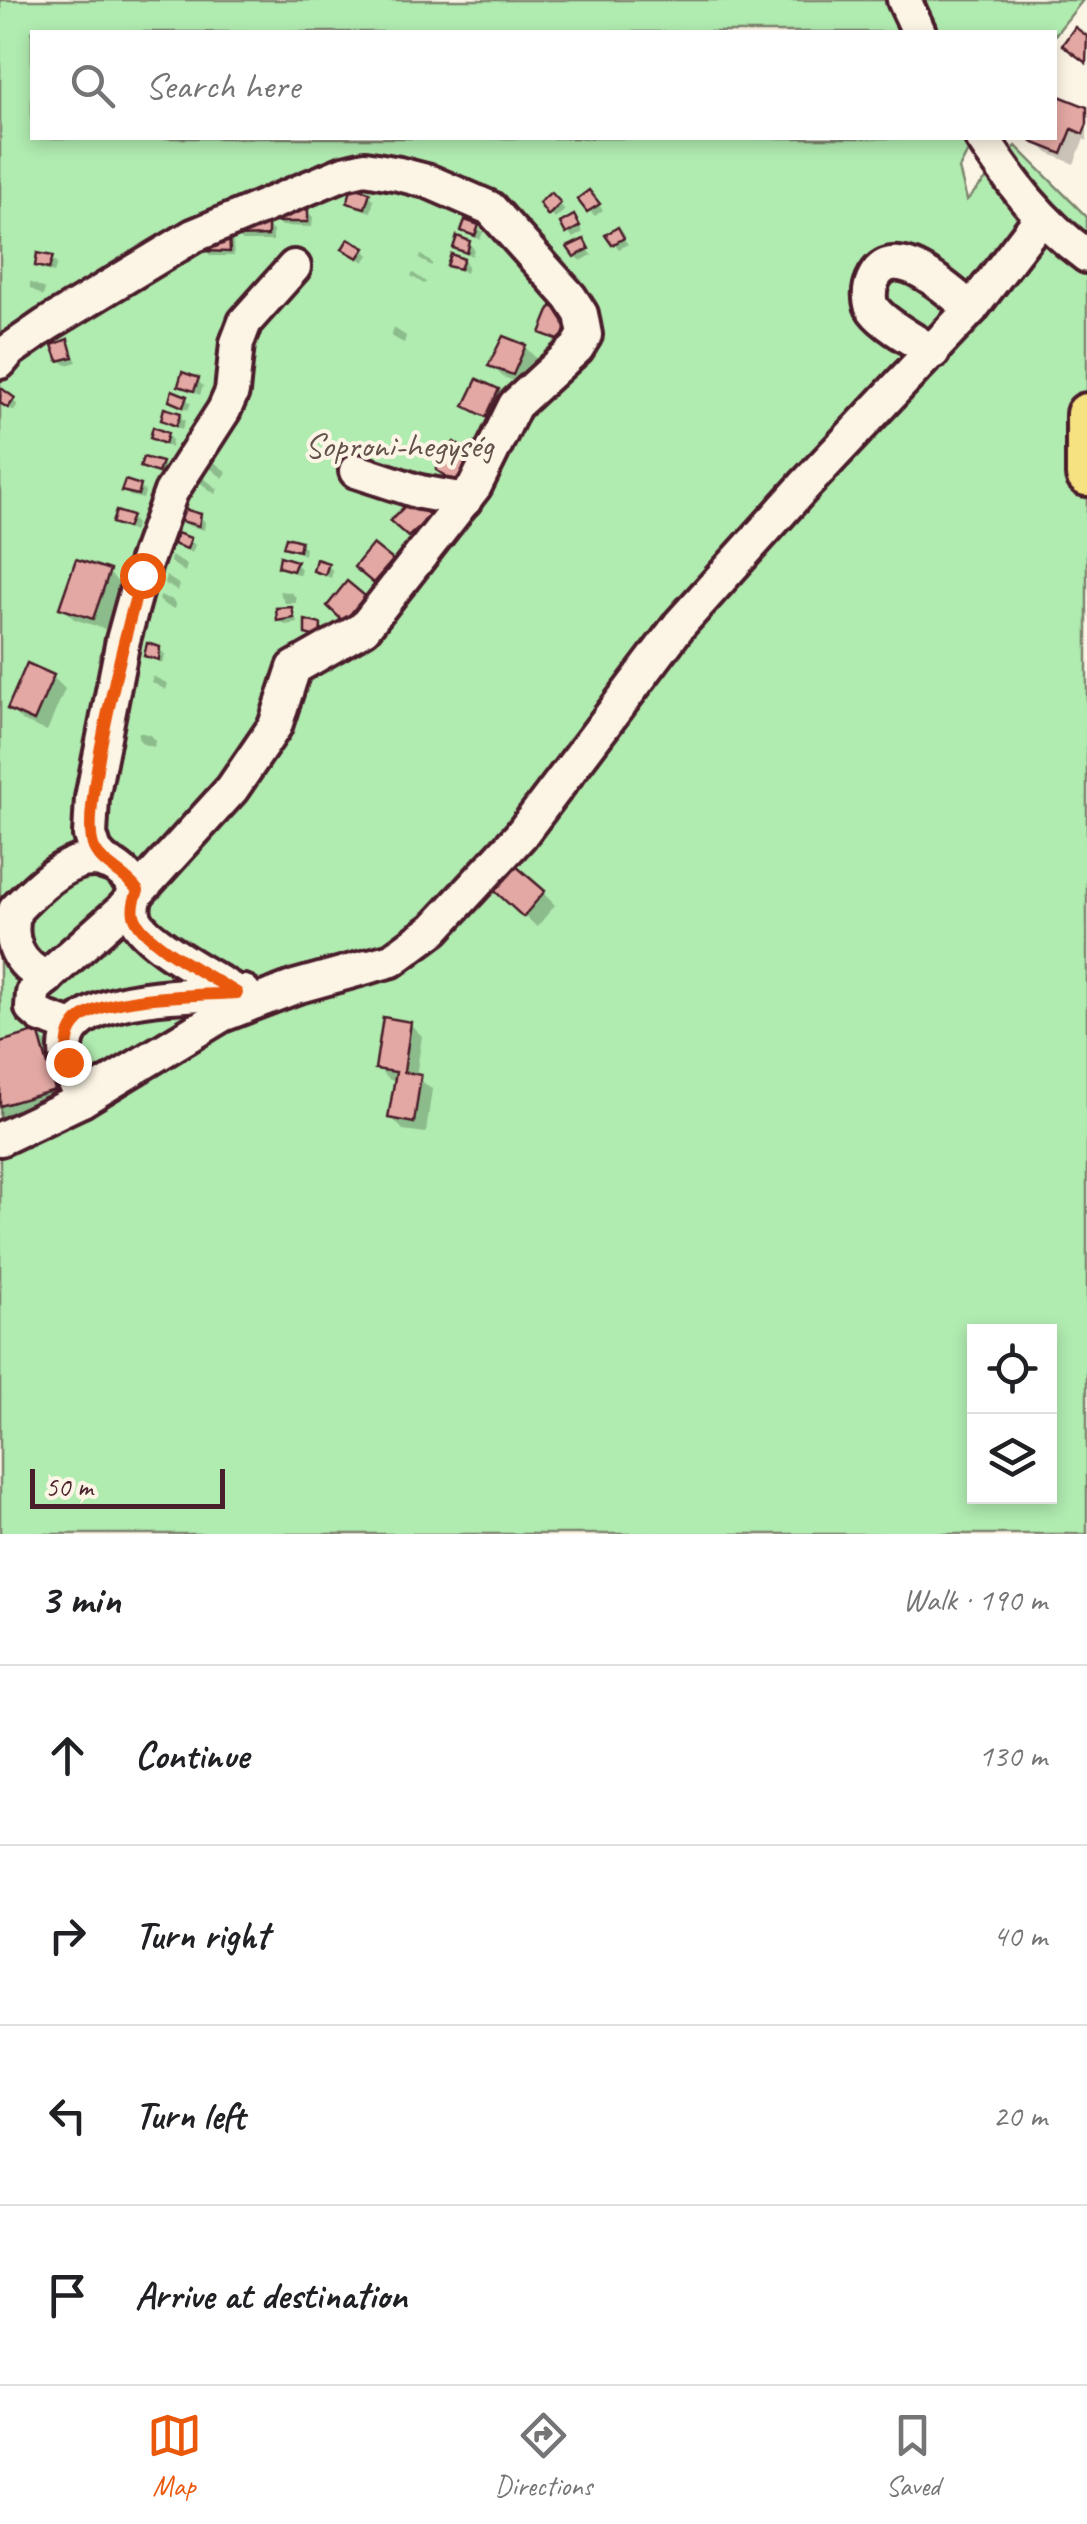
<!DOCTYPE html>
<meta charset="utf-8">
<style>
body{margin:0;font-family:Caveat,sans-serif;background:#f2f2f2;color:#202124}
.controls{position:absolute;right:30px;bottom:30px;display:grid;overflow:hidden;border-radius:0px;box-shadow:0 5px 15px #0003}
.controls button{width:90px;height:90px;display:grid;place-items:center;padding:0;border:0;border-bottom:2px solid #e0e0e0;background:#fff;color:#202124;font:50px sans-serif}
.scale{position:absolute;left:30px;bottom:25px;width:195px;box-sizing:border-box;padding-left:10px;border:5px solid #4a1f2b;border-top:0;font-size:28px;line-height:35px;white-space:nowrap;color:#4a1f2b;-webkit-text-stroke:8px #fcf5e5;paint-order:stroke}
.stop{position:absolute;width:30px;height:30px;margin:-22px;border:8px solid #ea580c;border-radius:50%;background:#fff}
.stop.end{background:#ea580c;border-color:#fff;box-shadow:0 2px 10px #0008}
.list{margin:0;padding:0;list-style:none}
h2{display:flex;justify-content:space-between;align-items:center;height:130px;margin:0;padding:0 40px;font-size:42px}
h2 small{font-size:32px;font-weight:400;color:#757577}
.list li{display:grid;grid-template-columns:65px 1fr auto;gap:30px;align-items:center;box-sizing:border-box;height:180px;padding:0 40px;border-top:2px solid #e0e0e0}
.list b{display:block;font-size:38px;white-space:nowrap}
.list em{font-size:32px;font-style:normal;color:#757577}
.icon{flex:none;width:55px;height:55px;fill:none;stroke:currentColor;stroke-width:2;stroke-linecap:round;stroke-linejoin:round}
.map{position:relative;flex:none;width:1087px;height:1534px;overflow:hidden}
.search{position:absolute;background:#fff;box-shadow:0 5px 15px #0003;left:30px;right:30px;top:30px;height:110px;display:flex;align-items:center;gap:25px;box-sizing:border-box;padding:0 35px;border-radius:0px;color:#757577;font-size:38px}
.sheet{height:850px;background:#fff}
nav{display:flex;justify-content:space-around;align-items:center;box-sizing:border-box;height:140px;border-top:2px solid #e0e0e0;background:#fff;font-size:28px;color:#757577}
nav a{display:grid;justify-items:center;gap:5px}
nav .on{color:#ea580c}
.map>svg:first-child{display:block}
.green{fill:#b0ebb0;stroke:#7d856e;stroke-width:2.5;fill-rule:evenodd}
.shadow{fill:#0003}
.building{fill:#e3a8a3;stroke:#4a1f2b;stroke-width:2.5}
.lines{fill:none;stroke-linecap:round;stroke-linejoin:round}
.minor-casing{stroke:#4a1f2b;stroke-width:40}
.major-casing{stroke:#4a1f2b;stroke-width:48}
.minor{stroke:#fcf5e5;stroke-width:32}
.major{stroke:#f7e281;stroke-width:40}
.route{stroke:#ea580c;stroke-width:12}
.labels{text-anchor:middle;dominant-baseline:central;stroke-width:8;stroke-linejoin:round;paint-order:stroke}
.park-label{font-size:35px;fill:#64524c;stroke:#fcf5e5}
</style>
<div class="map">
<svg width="1087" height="1534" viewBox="0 0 1087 1534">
<rect width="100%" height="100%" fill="#fcf5e5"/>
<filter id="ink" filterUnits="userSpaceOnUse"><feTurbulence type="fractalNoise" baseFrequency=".01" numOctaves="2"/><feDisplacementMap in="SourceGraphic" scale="20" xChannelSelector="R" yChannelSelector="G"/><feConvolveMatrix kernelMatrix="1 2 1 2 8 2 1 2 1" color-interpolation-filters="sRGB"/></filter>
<g filter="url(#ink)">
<path class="green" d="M 0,0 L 1083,0 L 1055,35 L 1054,32 L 32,32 L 32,138 L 975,138 L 959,169 L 967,200 L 1016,146 L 1087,217 L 1087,1534 L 0,1534 ZM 974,1332 L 1050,1332 L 1050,1496 L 974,1496 Z"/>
<g class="shadow">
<path d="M 1087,110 L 1087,141 L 1084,139 L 1074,164 L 1048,153 L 1035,141 L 1037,138 L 1054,138 Z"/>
<path d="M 369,195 L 374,200 L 371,212 L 355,207 L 350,202 Z"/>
<path d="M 551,195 L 565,210 L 555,219 L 543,203 Z"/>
<path d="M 594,199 L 603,210 L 595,216 L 589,210 Z"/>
<path d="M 307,212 L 313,217 L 312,227 L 282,226 L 277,221 Z"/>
<path d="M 573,218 L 583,232 L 573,238 L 563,224 Z"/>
<path d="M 267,226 L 273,231 L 273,241 L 243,241 L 237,236 Z"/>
<path d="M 477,227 L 483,232 L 480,240 L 463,230 Z"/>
<path d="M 617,230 L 628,244 L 619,249 L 614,243 Z"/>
<path d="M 228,237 L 233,242 L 234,256 L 211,256 L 205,250 Z"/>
<path d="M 584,242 L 592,255 L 581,261 L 576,256 Z"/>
<path d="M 469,243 L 474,249 L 472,256 L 456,248 Z"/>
<path d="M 345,248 L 364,250 L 369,255 L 364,262 Z"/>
<path d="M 421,255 L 432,263 L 432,266 L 419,259 Z"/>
<path d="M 51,258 L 57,264 L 54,273 L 43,270 L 37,265 Z"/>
<path d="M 463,261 L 468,266 L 466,273 L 450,265 Z"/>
<path d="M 413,273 L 426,282 L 424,284 L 411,276 Z"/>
<path d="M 30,282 L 45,289 L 43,296 L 30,288 Z"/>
<path d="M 394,328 L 406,336 L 404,343 L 391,336 Z"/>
<path d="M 67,342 L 77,362 L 66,365 L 60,360 Z"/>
<path d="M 525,347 L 537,359 L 525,385 L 503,377 L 491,365 Z"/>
<path d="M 197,380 L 203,386 L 200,395 L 181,385 Z"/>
<path d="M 497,391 L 503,397 L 492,421 L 467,405 Z"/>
<path d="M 2,392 L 18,405 L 14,411 L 0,401 Z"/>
<path d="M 185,398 L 191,403 L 188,410 L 172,400 Z"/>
<path d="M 179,416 L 185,421 L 182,430 L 164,419 Z"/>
<path d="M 167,435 L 172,440 L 171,448 L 152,438 Z"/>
<path d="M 210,459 L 227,472 L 223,478 L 206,465 Z"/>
<path d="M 161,464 L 166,470 L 163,476 L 142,466 Z"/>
<path d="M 201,476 L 218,489 L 215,494 L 198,481 Z"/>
<path d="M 140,487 L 145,492 L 143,499 L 130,496 L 124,491 Z"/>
<path d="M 200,517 L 205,522 L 204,530 L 189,526 L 184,521 Z"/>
<path d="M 429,517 L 434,522 L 415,541 L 394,521 Z"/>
<path d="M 131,518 L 136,524 L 133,532 L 114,523 Z"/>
<path d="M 190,540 L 195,545 L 192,553 L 176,544 Z"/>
<path d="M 299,543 L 305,548 L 304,555 L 286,546 Z"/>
<path d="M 171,556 L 187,565 L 185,572 L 170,562 Z"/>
<path d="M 391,562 L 396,567 L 380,586 L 358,567 Z"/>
<path d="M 296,563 L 301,569 L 299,575 L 280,566 Z"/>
<path d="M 327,565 L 333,571 L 331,578 L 315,571 Z"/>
<path d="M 109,573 L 121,585 L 105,629 L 74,619 L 62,607 Z"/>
<path d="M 166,576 L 180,585 L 178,591 L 164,583 Z"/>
<path d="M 279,591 L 290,592 L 296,597 L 296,603 L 285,603 Z"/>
<path d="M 160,596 L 171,599 L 176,604 L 175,609 L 165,605 L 159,600 Z"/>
<path d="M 363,598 L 375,609 L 357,632 L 331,606 Z"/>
<path d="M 291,609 L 298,623 L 285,625 L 280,620 Z"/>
<path d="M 159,649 L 165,655 L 163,664 L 147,655 Z"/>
<path d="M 153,676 L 168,684 L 166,690 L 151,682 Z"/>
<path d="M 53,677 L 65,689 L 47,731 L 22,721 L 10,709 Z"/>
<path d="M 139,732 L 150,735 L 155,741 L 154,747 L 143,744 L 138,738 Z"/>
<path d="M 543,893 L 555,905 L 537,927 L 503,896 Z"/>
<path d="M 410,1024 L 422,1036 L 416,1077 L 432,1089 L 426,1133 L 403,1130 L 391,1117 L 397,1081 L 390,1080 L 378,1068 Z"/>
<path d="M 37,1034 L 61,1058 L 78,1114 L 0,1137 L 0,1044 Z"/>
</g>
<g class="building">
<path d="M 1075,27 L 1087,36 L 1086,63 L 1062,45 Z"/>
<path d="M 1054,94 L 1087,107 L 1087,124 L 1083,134 L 1072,129 L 1062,154 L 1032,142 L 1034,138 L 1054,138 Z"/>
<path d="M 352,187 L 370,192 L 365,208 L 347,203 Z"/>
<path d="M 589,190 L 600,204 L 587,212 L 577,199 Z"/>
<path d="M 551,192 L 561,203 L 548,216 L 539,203 Z"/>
<path d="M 308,209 L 308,222 L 274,222 L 274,211 Z"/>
<path d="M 574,215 L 580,226 L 566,234 L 560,223 Z"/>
<path d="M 465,220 L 479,225 L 475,236 L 461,231 Z"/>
<path d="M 234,223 L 268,223 L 268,236 L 235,237 Z"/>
<path d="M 618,227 L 624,238 L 612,245 L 605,235 Z"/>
<path d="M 229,234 L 230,252 L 203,251 L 201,237 Z"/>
<path d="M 457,236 L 470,241 L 467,253 L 453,248 Z"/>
<path d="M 348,239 L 365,248 L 358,258 L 342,249 Z"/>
<path d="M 584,239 L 589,249 L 574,257 L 567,247 Z"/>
<path d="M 37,253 L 53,256 L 49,269 L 35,266 Z"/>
<path d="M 451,254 L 464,259 L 460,269 L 447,266 Z"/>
<path d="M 551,306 L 571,314 L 561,341 L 540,333 Z"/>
<path d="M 503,336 L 526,345 L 513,375 L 488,366 Z"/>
<path d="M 68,339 L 73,357 L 58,361 L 52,345 Z"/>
<path d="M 182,372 L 199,378 L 194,391 L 178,386 Z"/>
<path d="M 477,379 L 499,389 L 486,417 L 464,406 Z"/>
<path d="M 1,388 L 15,398 L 8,408 L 0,403 Z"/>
<path d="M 172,390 L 187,396 L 183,407 L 169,401 Z"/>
<path d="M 164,408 L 181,413 L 176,426 L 161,420 Z"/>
<path d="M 153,427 L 168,433 L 165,444 L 150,438 Z"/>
<path d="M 454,442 L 474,456 L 456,483 L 436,470 Z"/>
<path d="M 143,457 L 162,462 L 158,473 L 140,467 Z"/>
<path d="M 125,480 L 141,485 L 138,495 L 121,491 Z"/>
<path d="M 411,500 L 431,516 L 408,537 L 390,521 Z"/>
<path d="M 184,509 L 201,514 L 199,526 L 181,521 Z"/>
<path d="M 116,511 L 132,516 L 127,528 L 112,523 Z"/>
<path d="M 177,533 L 191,538 L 187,549 L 173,544 Z"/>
<path d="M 286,537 L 301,541 L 299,551 L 283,547 Z"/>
<path d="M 373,544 L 393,560 L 373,583 L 354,567 Z"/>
<path d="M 280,556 L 297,561 L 293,571 L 278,567 Z"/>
<path d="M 76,559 L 110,570 L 93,619 L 59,608 Z"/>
<path d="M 316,559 L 329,563 L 325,575 L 313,571 Z"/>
<path d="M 347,581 L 365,596 L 344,622 L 327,606 Z"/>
<path d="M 292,607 L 294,618 L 277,621 L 276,608 Z"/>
<path d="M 305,620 L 321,624 L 320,638 L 305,634 Z"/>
<path d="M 147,643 L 160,647 L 159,660 L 144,656 Z"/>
<path d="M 27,663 L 54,675 L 34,721 L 7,709 Z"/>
<path d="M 509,860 L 545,891 L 523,917 L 487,884 Z"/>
<path d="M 383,1017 L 411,1022 L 404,1072 L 421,1075 L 414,1123 L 388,1118 L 396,1072 L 375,1069 Z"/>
<path d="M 38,1031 L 55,1090 L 0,1106 L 0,1042 Z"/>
</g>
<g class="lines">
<g class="minor-casing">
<g id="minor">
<path d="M 904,0 L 919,32"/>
<path d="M 982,138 C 1014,186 1039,221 1087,256"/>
<path d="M 933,352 C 917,342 885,325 874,310 C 868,302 869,289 873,280 C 893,236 951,293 971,309"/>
<path d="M 0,362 L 10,350 L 46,325 L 193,236 L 344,173 L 365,168 L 399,174 L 430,182 L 490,208 L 570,297 L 581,314 L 585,335 L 577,348 L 515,405 L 475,486 L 364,628 L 294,668 L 275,726 L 232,789 L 122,910 L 37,986 L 33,993 L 32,1008 L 41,1016 L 72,1027"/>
<path d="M 356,471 L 420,492 L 465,500"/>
<path d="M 106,863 L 95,851 L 90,835 L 92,798 L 123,640 L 141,575 L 171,492 L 224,410 L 232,392 L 237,343 L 245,322 L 294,267"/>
<path d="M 47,978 C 17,965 7,940 15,910 C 51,873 98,829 138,891 C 135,898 132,906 134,915 C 139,940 214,978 237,993"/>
<path d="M 82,1100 C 76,1084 66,1065 66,1048 C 67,990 202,996 244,992"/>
<path d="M 0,1139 L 82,1100 L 222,1015 L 295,987 L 392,960 L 434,929 L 520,836 L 680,624 L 806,484 L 971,309 L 1040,219"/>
</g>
</g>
<g class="major-casing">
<path id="major" d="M 1087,414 L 1087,475"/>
</g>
<use href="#minor" class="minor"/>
<use href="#major" class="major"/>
</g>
</g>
<g class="lines" filter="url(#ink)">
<path class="route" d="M 68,1062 C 67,1049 66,1035 75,1024 C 98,994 200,996 237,993 C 213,978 140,941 134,915 C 132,906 135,898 138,891 C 126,873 103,867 94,848 C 78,814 129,620 142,575"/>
</g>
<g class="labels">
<g class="park-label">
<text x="399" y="445">Soproni-hegység</text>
</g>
</g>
</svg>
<div class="controls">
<button><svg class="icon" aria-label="locate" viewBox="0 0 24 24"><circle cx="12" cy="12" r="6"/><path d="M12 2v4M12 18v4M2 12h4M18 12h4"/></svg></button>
<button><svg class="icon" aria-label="layers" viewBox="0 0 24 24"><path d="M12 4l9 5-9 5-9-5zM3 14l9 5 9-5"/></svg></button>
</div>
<div class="scale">50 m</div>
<div class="stop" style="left:142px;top:575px"></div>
<div class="stop end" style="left:68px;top:1062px"></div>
<div class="search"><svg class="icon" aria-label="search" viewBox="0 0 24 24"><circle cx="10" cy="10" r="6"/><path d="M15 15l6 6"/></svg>Search here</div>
</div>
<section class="sheet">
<h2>3 min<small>Walk · 190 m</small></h2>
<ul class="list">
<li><svg class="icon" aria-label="ahead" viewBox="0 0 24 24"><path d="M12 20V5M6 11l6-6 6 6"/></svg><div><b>Continue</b></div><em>130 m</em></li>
<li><svg class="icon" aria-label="right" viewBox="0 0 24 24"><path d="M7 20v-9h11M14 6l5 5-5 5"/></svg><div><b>Turn right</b></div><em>40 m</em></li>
<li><svg class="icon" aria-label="left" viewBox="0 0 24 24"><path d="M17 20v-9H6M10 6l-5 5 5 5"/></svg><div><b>Turn left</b></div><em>20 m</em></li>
<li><svg class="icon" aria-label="arrive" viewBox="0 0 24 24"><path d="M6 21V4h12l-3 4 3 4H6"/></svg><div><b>Arrive at destination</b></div></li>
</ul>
</section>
<nav>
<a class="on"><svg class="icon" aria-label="map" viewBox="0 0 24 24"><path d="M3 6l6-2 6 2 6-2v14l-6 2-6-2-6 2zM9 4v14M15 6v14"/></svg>Map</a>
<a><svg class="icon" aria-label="directions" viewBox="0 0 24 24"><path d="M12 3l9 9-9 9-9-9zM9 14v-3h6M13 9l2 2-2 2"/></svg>Directions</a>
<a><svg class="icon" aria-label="saved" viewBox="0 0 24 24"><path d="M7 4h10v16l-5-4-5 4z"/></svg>Saved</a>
</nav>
